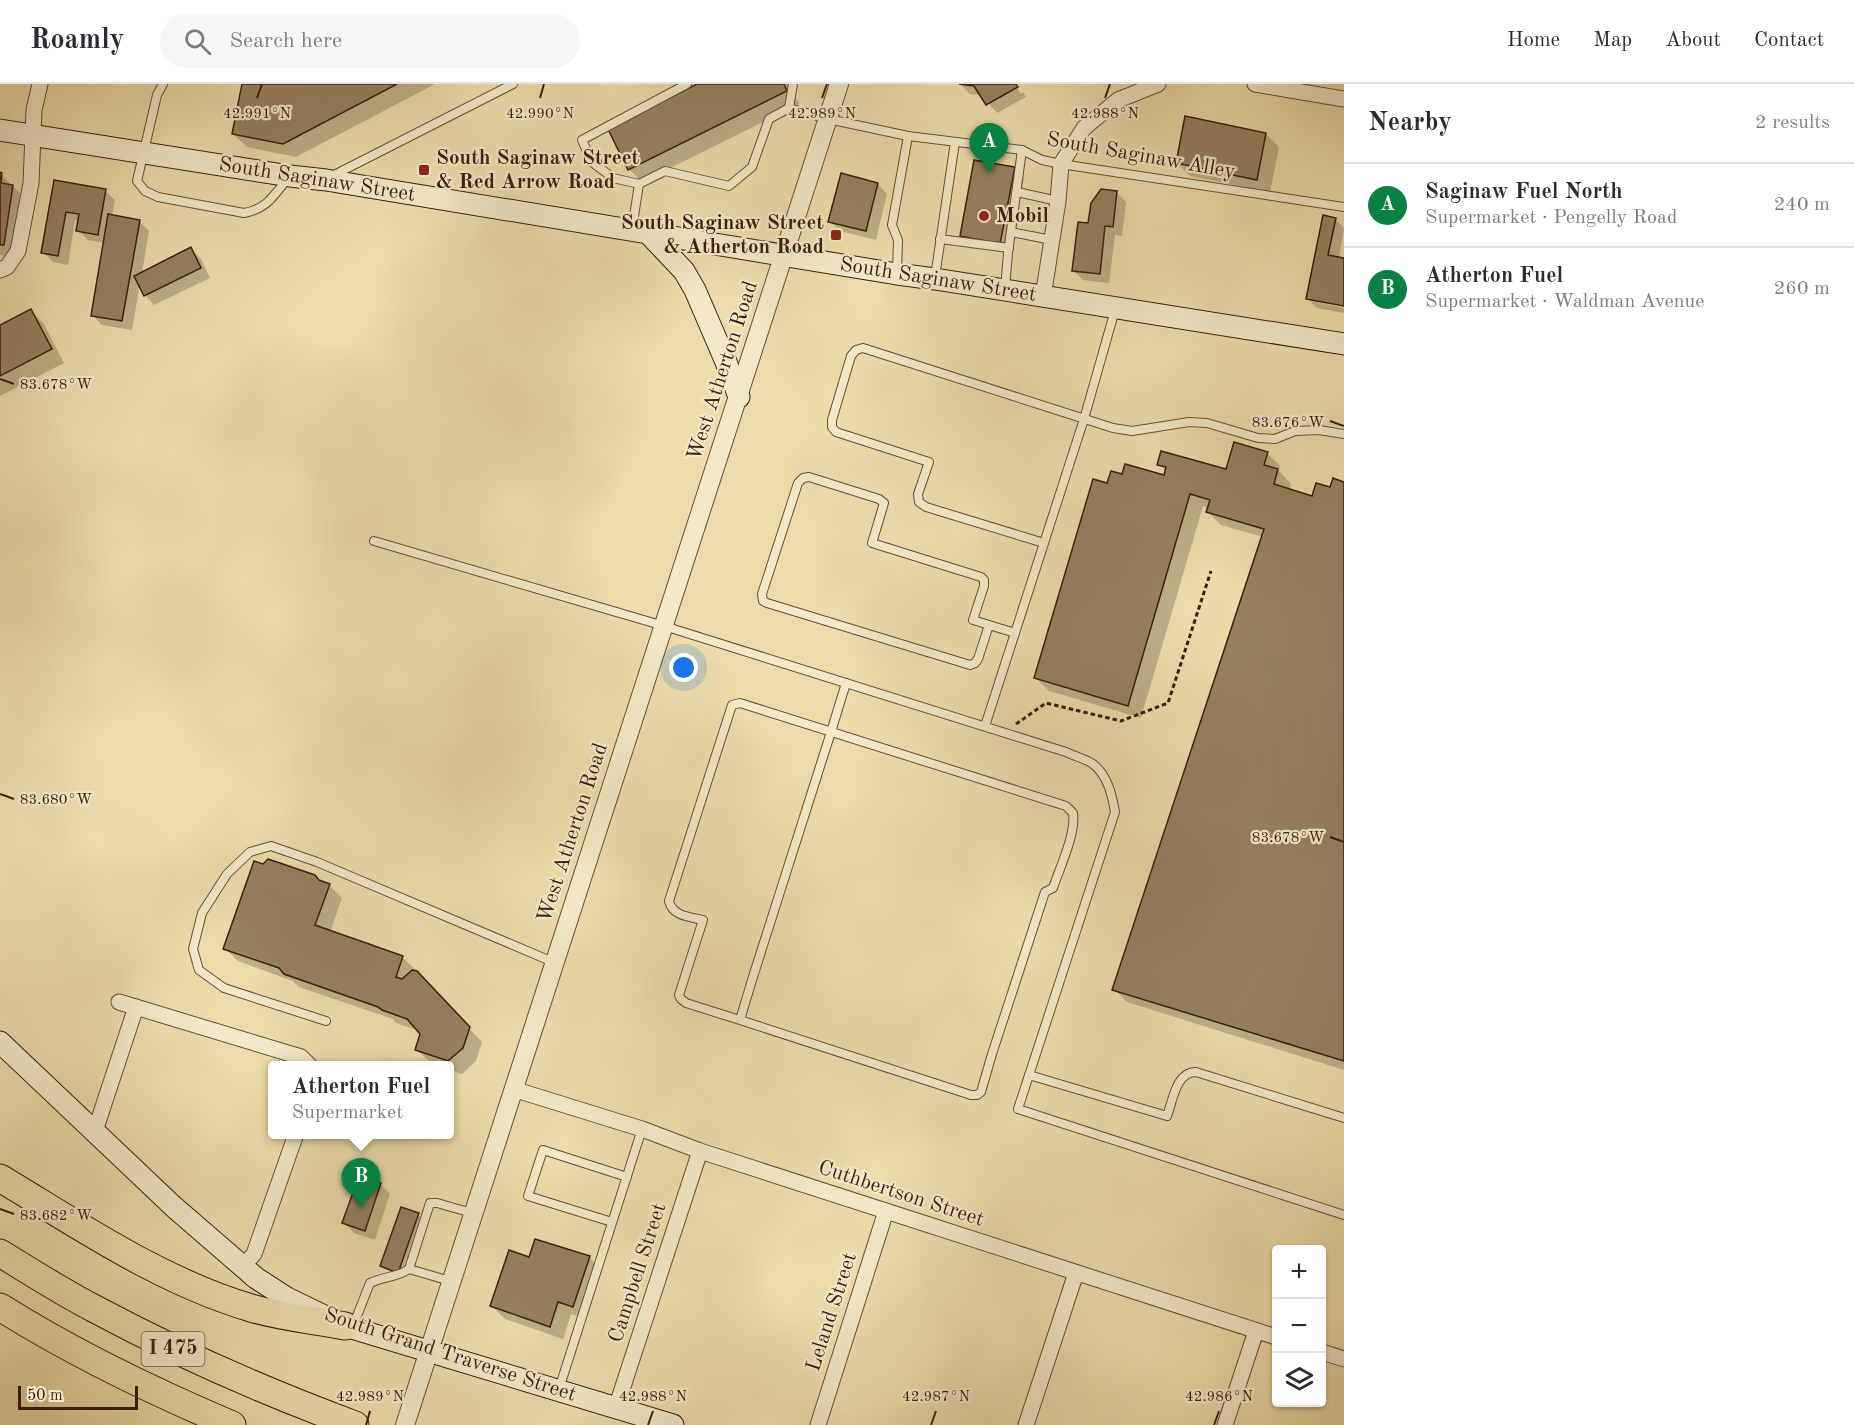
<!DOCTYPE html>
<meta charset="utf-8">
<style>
body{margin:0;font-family:"Old Standard TT",serif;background:#f7f7f7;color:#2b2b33}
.controls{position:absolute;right:18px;bottom:18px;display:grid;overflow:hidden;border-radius:6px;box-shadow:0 2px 4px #0004}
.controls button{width:54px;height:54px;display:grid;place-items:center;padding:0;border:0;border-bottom:2px solid #e1e1e2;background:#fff;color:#2b2b33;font:30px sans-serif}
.scale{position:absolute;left:18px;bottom:15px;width:120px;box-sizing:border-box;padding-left:6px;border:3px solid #391e0f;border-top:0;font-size:16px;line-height:21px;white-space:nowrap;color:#391e0f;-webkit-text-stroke:4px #f3e9c8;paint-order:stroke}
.you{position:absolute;left:684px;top:584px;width:21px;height:21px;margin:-15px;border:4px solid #fff;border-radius:50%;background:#1a73e8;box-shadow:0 0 0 9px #1a73e833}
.badge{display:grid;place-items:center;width:39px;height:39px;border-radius:50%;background:#0b8043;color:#fff;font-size:20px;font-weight:700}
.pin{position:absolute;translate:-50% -50px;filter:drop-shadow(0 2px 3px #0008)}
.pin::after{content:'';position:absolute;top:32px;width:21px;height:18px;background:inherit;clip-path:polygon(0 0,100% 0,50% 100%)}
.popup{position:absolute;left:268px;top:977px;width:186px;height:78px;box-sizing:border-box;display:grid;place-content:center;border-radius:6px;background:#fff;filter:drop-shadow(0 2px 4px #0005);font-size:20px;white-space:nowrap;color:#7c7c81}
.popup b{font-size:22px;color:#2b2b33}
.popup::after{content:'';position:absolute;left:50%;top:100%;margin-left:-12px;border:12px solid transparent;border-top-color:#fff}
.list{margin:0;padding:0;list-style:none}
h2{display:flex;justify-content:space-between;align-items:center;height:78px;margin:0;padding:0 24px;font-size:26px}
h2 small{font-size:20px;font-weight:400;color:#7c7c81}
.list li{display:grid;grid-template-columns:39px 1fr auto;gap:18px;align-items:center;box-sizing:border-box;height:84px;padding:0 24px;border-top:2px solid #e1e1e2}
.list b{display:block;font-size:22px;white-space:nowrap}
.list p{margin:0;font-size:20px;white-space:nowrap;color:#7c7c81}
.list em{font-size:20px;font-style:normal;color:#7c7c81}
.icon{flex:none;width:33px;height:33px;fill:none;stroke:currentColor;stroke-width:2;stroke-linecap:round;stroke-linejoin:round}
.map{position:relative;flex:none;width:1344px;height:1341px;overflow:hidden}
header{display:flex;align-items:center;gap:36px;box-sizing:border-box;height:84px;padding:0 30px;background:#fff;border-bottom:2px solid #e1e1e2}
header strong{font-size:28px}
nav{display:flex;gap:33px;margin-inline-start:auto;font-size:21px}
.search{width:420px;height:54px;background:#f7f7f7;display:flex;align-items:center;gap:15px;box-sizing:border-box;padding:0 21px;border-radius:33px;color:#7c7c81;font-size:22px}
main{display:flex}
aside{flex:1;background:#fff}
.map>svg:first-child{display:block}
.shadow{fill:#0003}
.building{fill:#968160;stroke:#391e0f;stroke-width:1.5}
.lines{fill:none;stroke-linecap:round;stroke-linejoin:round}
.service-casing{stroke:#664e36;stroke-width:10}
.minor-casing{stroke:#664e36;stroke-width:17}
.tertiary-casing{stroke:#664e36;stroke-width:20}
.secondary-casing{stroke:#391e0f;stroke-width:23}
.motorway-casing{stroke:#391e0f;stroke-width:29}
.path{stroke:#391e0f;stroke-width:3;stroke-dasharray:4.5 3;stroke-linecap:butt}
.service{stroke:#f3e9c8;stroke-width:8}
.minor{stroke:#f3e9c8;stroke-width:15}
.tertiary{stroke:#f3e9c8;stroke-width:18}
.secondary{stroke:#f3e9c8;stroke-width:21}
.motorway{stroke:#ecddab;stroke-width:27}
.ticks{fill:none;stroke:#391e0f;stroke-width:2}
.poi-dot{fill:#8f2418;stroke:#f3e9c8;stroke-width:2}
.labels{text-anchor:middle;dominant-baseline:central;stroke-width:4.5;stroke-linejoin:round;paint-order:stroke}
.shield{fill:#f3e9c8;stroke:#715b46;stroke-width:1.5}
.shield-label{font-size:20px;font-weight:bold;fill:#391e0f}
.street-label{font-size:21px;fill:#391e0f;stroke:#f3e9c8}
.poi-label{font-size:21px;font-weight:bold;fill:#391e0f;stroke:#f3e9c8;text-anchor:start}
.ticks-label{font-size:15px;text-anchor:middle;fill:#391e0f;stroke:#f3e9c8;stroke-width:4.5;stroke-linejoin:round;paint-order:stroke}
</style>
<header>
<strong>Roamly</strong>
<div class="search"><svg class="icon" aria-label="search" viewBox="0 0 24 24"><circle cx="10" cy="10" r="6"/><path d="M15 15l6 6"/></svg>Search here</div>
<nav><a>Home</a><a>Map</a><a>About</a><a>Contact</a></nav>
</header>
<main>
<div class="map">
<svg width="1344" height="1341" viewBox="0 0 1344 1341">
<rect width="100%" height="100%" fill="#ecddab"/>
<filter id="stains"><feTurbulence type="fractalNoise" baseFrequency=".00333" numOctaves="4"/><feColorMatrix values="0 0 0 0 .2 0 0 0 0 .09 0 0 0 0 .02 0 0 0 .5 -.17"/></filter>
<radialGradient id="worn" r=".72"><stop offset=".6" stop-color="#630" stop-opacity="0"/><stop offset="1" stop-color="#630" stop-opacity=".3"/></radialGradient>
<g class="shadow">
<path d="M 243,0 L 435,0 L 296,73 L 247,63 L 233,50 Z"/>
<path d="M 701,0 L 789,0 L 799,20 L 642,98 L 629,85 Z"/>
<path d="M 960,0 L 1014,0 L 1021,10 L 1023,8 L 1026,13 L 997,29 L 981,11 L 970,10 Z"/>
<path d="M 1266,50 L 1279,63 L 1270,108 L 1190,92 L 1177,79 Z"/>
<path d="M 1014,85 L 1024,94 L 1010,168 L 971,161 L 961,151 Z"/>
<path d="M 0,90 L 26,115 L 17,174 L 0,171 Z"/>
<path d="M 55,98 L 105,107 L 115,116 L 112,133 L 139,137 L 149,147 L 142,189 L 191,165 L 201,175 L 210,194 L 154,221 L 145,211 L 140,200 L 132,246 L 102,241 L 92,231 L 105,159 L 88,156 L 78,146 L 80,137 L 75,136 L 68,181 L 53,178 L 43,168 Z"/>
<path d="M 878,100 L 887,110 L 876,156 L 840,147 L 830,137 Z"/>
<path d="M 1116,108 L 1126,118 L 1122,152 L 1115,151 L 1109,199 L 1083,196 L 1073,186 L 1090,141 Z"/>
<path d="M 1335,135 L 1344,144 L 1339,174 L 1344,175 L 1344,221 L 1317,215 L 1317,218 L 1344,224 L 1344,229 L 1317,224 L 1307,214 Z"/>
<path d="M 31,227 L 44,240 L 64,279 L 0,312 L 0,243 Z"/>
<path d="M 1267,369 L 1280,382 L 1279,387 L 1291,400 L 1289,406 L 1313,414 L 1344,399 L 1344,986 L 1127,918 L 1114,905 L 1263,453 L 1221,441 L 1208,428 L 1209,424 L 1203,422 L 1141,634 L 1049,607 L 1036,594 L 1108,401 L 1123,392 L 1165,393 L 1166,387 L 1159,380 L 1227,387 Z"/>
<path d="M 319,797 L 329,801 L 342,814 L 330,848 L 402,873 L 416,886 L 415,888 L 482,958 L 476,977 L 462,990 L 449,985 L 449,982 L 438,982 L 430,978 L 416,965 L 422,949 L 420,947 L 396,939 L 393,935 L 299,903 L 293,897 L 238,877 L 225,864 Z"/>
<path d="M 360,1093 L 381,1101 L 390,1110 L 375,1156 L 354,1149 L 344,1139 Z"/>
<path d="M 418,1131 L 421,1133 L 401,1191 L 385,1185 L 382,1182 Z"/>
<path d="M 589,1173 L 602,1186 L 586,1235 L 571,1230 L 563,1255 L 505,1235 L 492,1222 L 530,1175 Z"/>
</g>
<g class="building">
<path d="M 242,0 L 397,0 L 283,60 L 232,50 Z"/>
<path d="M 697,0 L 784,0 L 787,7 L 628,86 L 608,45 Z"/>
<path d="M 959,0 L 1016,0 L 1018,3 L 986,21 L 974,2 Z"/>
<path d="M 1185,32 L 1266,49 L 1257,96 L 1176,79 Z"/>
<path d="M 974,76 L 1015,83 L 1000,160 L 960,152 Z"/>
<path d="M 0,88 L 2,89 L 1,99 L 13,101 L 4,161 L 0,161 Z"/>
<path d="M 841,89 L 878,99 L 866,147 L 828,138 Z"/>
<path d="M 54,96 L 106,105 L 98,151 L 76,147 L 79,130 L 66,128 L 58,172 L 41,169 Z"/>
<path d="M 1101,105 L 1117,107 L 1113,143 L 1105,142 L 1100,190 L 1072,187 L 1078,138 L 1088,139 L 1091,119 Z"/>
<path d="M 108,130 L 140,136 L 122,237 L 91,232 Z"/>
<path d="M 1323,131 L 1336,134 L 1328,171 L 1344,174 L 1344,222 L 1306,215 Z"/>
<path d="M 191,163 L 201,184 L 144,212 L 134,192 Z"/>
<path d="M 31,225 L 52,265 L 0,292 L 0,241 Z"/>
<path d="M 1234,358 L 1268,368 L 1264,381 L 1278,385 L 1274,400 L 1312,412 L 1316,399 L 1330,403 L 1333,394 L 1344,398 L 1344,977 L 1112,906 L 1264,445 L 1206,428 L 1210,416 L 1190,410 L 1128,622 L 1034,594 L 1093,395 L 1107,399 L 1111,387 L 1122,390 L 1125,380 L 1164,391 L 1166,383 L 1157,381 L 1161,367 L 1226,385 Z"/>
<path d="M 268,775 L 315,791 L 319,796 L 330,800 L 315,841 L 403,872 L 396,893 L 402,895 L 412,886 L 417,887 L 470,943 L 463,964 L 448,977 L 415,966 L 420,950 L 407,935 L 382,926 L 378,923 L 284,890 L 279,884 L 223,865 L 254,777 L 263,780 Z"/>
<path d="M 359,1092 L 381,1099 L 365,1147 L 342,1139 Z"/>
<path d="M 401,1123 L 419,1129 L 398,1189 L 380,1182 Z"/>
<path d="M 535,1155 L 590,1172 L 573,1223 L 558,1218 L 550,1243 L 490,1222 L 509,1166 L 529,1173 Z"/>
</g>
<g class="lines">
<g class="service-casing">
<g id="service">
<path d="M 163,0 L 157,11 L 137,97 L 145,107 L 158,113 L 244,129 C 267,125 274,111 288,94"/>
<path d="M 789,24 L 793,0"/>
<path d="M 332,92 L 513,0"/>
<path d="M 639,100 L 665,87 L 729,102 L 752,83 L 769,35 L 789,24 L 828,35 L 908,52 L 1022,66 L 1042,76 L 1061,80 L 1344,123"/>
<path d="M 1017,108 L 1058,117"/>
<path d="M 632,145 L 639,100 L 613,94 L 592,78 L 582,56 L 687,0"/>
<path d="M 1011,148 L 1052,156"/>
<path d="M 940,155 L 1009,164"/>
<path d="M 897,189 L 898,156 L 892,141 L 908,52"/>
<path d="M 935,193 L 955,58"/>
<path d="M 1005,205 L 1008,169 L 1022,66"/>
<path d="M 374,457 L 664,542 L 1066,668 C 1074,672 1086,675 1093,680 C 1108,692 1112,711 1115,728 L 1018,1025 L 1344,1131"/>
<path d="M 1044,459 L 926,423 L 919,418 L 918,410 L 929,378 L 836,348 L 832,343 L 832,336 L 851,272 L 856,266 L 863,264 L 1113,344 L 1132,347 L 1189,338 L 1207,339 L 1258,354 L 1275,355 L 1295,347 L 1319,346 L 1344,350"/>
<path d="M 989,541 L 978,575 L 975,579 L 970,581 L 767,519 L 763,517 L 762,510 L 798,399 L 803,394 L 809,393 L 879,415 L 884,419 L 872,459 L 981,493 L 984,496 L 984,502 L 973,536 L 1015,549"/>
<path d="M 985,642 L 1084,335 L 1115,226"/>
<path d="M 740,936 L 686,919 L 681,915 L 679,911 L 703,836 C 690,833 672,832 669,817 L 732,621 L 740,619 L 1066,722 L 1073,729 C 1076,750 1060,783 1053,804 L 1045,808 L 992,970 L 981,1008 L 977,1011 L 971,1011 L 740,936 L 752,896 L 831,648 L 846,599"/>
<path d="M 326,937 L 224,904 L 199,886 L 193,865 L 202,829 L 227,790 L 250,768 L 271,762 L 317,778 L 553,878"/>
<path d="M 1029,991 L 1167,1032 C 1173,1016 1176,988 1196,988 L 1344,1034"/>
<path d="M 612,1138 L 528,1112 L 543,1066 L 627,1093"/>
<path d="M 409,1185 L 430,1119 L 437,1119 L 472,1129"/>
<path d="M 353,1242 L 370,1199 C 384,1192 396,1194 409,1185 L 450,1197"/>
<path d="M 559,1305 L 642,1045"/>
</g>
</g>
<g class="minor-casing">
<g id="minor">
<path d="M 1255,0 L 1344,15"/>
<path d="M 0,186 L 7,183 L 18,167 L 31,99 L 34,26 L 40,0"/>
<path d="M 1043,213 L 1058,117 L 1061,80 L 1084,44 L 1118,16 L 1158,0"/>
<path d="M 119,918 L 301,973 L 310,982"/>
<path d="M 513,1005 L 642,1045 L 700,1067 L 1276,1253"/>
<path d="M 95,1047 L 136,923"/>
<path d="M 242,1183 L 254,1170 L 296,1050"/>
<path d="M 1322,1268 L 1344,1275"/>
<path d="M 616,1324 L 700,1067"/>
<path d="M 818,1341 L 886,1127"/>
<path d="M 1026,1341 L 1076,1189"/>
<path d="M 1225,1341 L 1256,1247"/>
</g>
</g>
<g class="tertiary-casing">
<path id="tertiary" d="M 405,1341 L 839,0"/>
</g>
<g class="secondary-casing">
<g id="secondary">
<path d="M 0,46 L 290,92 L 326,96 L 897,190 L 935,195 L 1344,260"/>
<path d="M 649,150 L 684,187 L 695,206 L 726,278 L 739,313"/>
<path d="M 0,958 L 174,1123 L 256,1194 L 287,1214 L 345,1242 L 673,1341"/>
</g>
</g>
<g class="motorway-casing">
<g id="motorway">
<path d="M 0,1094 C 80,1142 160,1197 251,1224 C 281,1233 314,1236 345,1242"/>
<path d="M 0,1169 C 31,1188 62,1208 95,1225 C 179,1270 266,1308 355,1341"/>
<path d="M 0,1223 C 73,1269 152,1307 232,1341"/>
</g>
</g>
<path class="path" d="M 1016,640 L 1046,619 L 1121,637 L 1168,619 L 1211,487"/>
<use href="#service" class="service"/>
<use href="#minor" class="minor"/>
<use href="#tertiary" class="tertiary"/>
<use href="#secondary" class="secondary"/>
<use href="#motorway" class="motorway"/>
</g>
<path class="ticks" d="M 257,14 L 262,0M 540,14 L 544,0M 822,14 L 827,0M 1105,14 L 1110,0M 0,295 L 14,300M 1330,337 L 1344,342M 0,710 L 14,715M 1330,753 L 1344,758M 0,1125 L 14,1130M 366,1341 L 370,1327M 648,1341 L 653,1327M 931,1341 L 936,1327M 1214,1341 L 1219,1327"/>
<g class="poi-dot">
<rect x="418" y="80" width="12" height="12" rx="3"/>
<circle cx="984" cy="132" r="6"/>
<rect x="830" y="145" width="12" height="12" rx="3"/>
</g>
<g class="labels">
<rect class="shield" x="141.5" y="1248" width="63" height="34" rx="4.5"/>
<g class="shield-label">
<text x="173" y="1265">I 475</text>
</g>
<g class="street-label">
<text transform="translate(1141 72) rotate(10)">South Saginaw Alley</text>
<text transform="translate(317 96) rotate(9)">South Saginaw Street</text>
<text transform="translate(938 196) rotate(9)">South Saginaw Street</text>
<text transform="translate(723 287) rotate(-72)">West Atherton Road</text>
<text transform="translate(573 749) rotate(-72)">West Atherton Road</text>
<text transform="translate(901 1110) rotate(18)">Cuthbertson Street</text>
<text transform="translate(638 1189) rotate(-72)">Campbell Street</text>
<text transform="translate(832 1228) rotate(-72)">Leland Street</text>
<text transform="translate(450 1271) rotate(18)">South Grand Traverse Street</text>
</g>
<g class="poi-label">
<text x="436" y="74">South Saginaw Street<tspan x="436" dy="24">&amp; Red Arrow Road</tspan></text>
<text x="996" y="132">Mobil</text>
<text x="824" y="139" text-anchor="end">South Saginaw Street<tspan x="824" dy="24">&amp; Atherton Road</tspan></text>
</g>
</g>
<g class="ticks-label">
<text x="257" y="34">42.991°N</text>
<text x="540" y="34">42.990°N</text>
<text x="822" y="34">42.989°N</text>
<text x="1105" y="34">42.988°N</text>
<text x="56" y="305">83.678°W</text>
<text x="1288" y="343">83.676°W</text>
<text x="56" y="720">83.680°W</text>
<text x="1288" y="758">83.678°W</text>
<text x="56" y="1136">83.682°W</text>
<text x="370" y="1317">42.989°N</text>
<text x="653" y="1317">42.988°N</text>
<text x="936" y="1317">42.987°N</text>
<text x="1219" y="1317">42.986°N</text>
</g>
<rect width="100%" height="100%" filter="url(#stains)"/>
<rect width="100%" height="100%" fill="url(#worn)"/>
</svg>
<div class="controls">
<button>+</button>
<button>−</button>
<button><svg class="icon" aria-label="layers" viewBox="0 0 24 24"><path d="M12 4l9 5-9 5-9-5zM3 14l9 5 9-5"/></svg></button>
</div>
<div class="scale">50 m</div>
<div class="you"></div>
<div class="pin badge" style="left:989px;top:89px">A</div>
<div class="pin badge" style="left:361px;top:1124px">B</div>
<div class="popup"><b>Atherton Fuel</b>Supermarket</div>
</div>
<aside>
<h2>Nearby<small>2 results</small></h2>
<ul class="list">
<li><span class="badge">A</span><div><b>Saginaw Fuel North</b><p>Supermarket · Pengelly Road</p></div><em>240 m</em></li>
<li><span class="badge">B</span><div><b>Atherton Fuel</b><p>Supermarket · Waldman Avenue</p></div><em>260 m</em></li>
</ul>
</aside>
</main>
